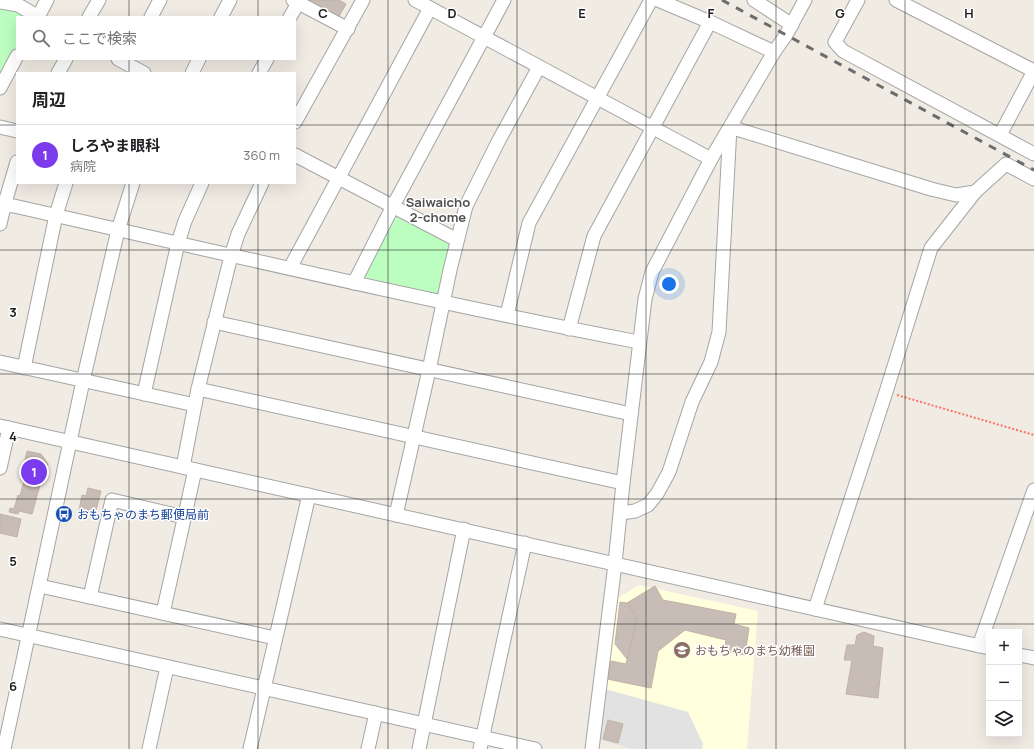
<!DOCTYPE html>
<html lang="ja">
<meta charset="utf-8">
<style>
body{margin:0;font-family:Manrope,"Noto Sans JP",sans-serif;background:#f2f2f2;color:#202124}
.controls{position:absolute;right:12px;bottom:12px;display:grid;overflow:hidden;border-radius:0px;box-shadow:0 4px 16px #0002}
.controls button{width:36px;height:36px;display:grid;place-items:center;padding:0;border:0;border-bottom:1px solid #e0e0e0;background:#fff;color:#202124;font:20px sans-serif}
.you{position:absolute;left:669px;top:284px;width:14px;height:14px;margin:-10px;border:3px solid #fff;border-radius:50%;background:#1a73e8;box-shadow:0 0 0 6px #1a73e833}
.badge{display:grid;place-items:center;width:26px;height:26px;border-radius:50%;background:#7c3aed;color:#fff;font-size:13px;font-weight:700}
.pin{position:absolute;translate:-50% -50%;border:2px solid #fff;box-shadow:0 1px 4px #0006}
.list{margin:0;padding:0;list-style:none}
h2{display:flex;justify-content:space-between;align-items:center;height:52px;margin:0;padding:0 16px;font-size:17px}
h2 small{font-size:13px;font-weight:400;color:#757577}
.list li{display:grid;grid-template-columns:26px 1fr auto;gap:12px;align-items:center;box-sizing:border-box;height:60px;padding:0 16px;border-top:1px solid #e0e0e0}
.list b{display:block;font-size:15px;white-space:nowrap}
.list p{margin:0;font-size:13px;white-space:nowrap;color:#757577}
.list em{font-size:13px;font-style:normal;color:#757577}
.icon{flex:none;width:22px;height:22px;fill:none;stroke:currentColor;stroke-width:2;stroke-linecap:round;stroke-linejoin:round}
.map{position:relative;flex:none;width:1034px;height:749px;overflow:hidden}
.search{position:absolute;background:#fff;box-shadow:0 4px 16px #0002;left:16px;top:16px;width:280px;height:44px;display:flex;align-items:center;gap:10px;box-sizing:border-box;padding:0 14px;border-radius:0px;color:#757577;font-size:15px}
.panel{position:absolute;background:#fff;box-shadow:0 4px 16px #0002;left:16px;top:72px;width:280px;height:112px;border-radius:0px}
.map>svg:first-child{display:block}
.education{fill:#fffedd}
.park{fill:#bcfec0}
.parking{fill:#e2e2e2}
.building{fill:#c8bdb6;stroke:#c3b1a4}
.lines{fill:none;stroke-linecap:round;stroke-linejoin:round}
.minor-casing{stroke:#a5a5a5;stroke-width:15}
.path{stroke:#ff7265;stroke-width:2;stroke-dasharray:2 2;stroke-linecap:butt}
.minor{stroke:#fff;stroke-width:13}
.rail{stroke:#6c6c6c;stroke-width:3;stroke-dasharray:8 8;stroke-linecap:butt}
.grid{fill:none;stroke:#1e1e1e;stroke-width:1;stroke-opacity:0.55}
.labels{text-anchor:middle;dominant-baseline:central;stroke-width:3;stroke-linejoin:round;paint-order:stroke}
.transit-label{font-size:12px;fill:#164399;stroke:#fff;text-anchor:start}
.education-label{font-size:12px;fill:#785e54;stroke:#fff;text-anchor:start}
.neighbourhood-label{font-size:13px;font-weight:bold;fill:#515151;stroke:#fff}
.grid-label{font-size:13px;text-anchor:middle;font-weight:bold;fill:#1e1e1e;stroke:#fff;stroke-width:3;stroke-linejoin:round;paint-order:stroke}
</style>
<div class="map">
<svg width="1034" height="749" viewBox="0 0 1034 749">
<rect width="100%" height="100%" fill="#f0ebe3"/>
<path class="education" d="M 639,585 L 758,611 L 747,749 L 633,749 L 599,740 L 616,599 Z"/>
<g class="park">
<path d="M 0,8 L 9,8 L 29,17 L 17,17 L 17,46 L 0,77 Z"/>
<path d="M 396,214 L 450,245 L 438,294 L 364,277 Z"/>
</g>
<path class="parking" d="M 605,689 L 688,712 L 703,744 L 702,749 L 633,749 L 599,740 Z"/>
<g class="building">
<path d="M 308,0 L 339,0 L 346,4 L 338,18 L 307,2 Z"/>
<path d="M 27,451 L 41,454 L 48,464 L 43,484 L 21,480 Z"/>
<path d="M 24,481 L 40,485 L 32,514 L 19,511 L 18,514 L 9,512 L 10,508 L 14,509 L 18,495 L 20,496 Z"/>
<path d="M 88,488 L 101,491 L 95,514 L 79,510 L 82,495 L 86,496 Z"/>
<path d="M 0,514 L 21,519 L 17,537 L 0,533 Z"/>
<path d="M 655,586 L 663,600 L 736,614 L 734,624 L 749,628 L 745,655 L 724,651 L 726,640 L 685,630 L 658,651 L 651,688 L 607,679 L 611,661 L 626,664 L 637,618 L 627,603 Z"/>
<path d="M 620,602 L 627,603 L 637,618 L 627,659 L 615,644 Z"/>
<path d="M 864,632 L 874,636 L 873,646 L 883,648 L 878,698 L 846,694 L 852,660 L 844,660 L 847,645 L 855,645 L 857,635 Z"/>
<path d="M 608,720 L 623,724 L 618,743 L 603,739 Z"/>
</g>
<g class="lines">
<g class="minor-casing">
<g id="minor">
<path d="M 293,0 L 348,29"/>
<path d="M 415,0 L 711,159"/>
<path d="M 658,0 L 710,22 L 774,52"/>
<path d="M 754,0 L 792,25"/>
<path d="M 858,0 L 835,42 L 843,51 L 1034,154"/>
<path d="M 896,0 L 1034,71"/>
<path d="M 0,2 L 18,5 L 39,17"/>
<path d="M 38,17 L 47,0"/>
<path d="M 89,17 L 99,0"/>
<path d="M 151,17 L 160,0"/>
<path d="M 221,17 L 230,0"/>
<path d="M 290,17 L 300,0"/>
<path d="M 118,59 L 144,73"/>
<path d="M 58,73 L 66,59"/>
<path d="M 192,73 L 199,59"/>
<path d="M 259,73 L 267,59"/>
<path d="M 0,88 L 17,56"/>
<path d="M 295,122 L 363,0"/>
<path d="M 0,127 L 17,131"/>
<path d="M 1000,135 L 1034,71"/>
<path d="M 295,155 L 457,240"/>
<path d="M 0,205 L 14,206 C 222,253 430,302 639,342"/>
<path d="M 0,224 L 4,206 L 17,162"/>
<path d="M 290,268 L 430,8"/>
<path d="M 354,283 L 393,206 L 504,0"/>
<path d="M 507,315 L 529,223 L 651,0"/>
<path d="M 214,322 L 631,414"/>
<path d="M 569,329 L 594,236 L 710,22"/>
<path d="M 0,362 L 195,405"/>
<path d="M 24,368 L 56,215 L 66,183"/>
<path d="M 198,389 L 623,483"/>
<path d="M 144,394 L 178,243 L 185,221 L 202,183"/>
<path d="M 0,426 L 989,648"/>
<path d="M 183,467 L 198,389 L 231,256 L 238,234 L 262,183"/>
<path d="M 0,468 L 9,428"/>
<path d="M 621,513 L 635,511 L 648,505 L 657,494 L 669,472 L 692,402 L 711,362 L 719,332 L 730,127 L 931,189 L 956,195 L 975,192 L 1006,164 L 1034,179"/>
<path d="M 396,515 L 429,370 L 450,270 L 466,206 L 499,140 L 539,67"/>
<path d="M 40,586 L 275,638"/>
<path d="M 90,597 L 112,500 L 184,517"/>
<path d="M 815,609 L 886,392 L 931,248 L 975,192"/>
<path d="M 163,613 L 195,470"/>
<path d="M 0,629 L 535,749"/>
<path d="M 979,646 L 1034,490"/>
<path d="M 1019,655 L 1034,658"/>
<path d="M 4,749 L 83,381 L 118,230 L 133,183"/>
<path d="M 149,749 L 167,667"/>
<path d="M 250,749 L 309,495"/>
<path d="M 368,749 L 376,713"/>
<path d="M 419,749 L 464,529"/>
<path d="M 480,749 L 525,543"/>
<path d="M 592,749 L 615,564 L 623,483 L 645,299 L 652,272 L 711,159 L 774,52 L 786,35 L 805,0"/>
</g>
</g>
<path class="path" d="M 897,395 L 1034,435"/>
<use href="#minor" class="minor"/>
<path class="rail" d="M 722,0 L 1034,170"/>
</g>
<path class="grid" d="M 129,0 L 129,17M 258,0 L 258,17M 388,0 L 388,749M 517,0 L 517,749M 646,0 L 646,749M 776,0 L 776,749M 905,0 L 905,749M 129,59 L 129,73M 258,59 L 258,73M 0,125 L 17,125M 295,125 L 1034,125M 129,183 L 129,749M 258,183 L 258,749M 0,250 L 1034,250M 0,374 L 1034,374M 0,499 L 1034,499M 0,624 L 1034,624"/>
<defs>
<g id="bus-disc" transform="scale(0.9)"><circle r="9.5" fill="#1a4fb4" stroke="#fff"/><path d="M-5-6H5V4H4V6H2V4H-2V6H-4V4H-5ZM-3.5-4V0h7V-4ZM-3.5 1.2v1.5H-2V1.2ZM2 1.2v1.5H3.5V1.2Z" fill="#fff"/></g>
<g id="school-disc" transform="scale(0.9)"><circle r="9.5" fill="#8d6e63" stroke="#fff"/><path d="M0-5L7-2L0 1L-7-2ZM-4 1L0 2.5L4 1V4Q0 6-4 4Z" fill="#fff"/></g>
</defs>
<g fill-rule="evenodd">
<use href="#bus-disc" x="64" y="514"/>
<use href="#school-disc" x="682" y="650"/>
</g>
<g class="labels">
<g class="transit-label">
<text x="77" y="514">おもちゃのまち郵便局前</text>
</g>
<g class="education-label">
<text x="695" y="650">おもちゃのまち幼稚園</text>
</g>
<g class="neighbourhood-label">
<text x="438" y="202">Saiwaicho<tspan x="438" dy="15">2-chome</tspan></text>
</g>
</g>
<g class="grid-label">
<text x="323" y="18">C</text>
<text x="452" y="18">D</text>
<text x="582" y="18">E</text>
<text x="711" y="18">F</text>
<text x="840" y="18">G</text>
<text x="969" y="18">H</text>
<text x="13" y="317">3</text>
<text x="13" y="441">4</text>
<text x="13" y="566">5</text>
<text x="13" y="691">6</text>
</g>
</svg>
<div class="controls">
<button>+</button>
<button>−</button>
<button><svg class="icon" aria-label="layers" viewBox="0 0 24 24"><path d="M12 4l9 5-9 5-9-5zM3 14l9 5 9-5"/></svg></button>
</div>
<div class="you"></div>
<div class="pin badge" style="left:34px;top:472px">1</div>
<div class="search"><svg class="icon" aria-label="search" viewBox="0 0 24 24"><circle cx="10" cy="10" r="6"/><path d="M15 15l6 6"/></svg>ここで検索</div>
<section class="panel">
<h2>周辺<small></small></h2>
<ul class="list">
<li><span class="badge">1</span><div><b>しろやま眼科</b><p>病院</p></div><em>360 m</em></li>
</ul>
</section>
</div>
